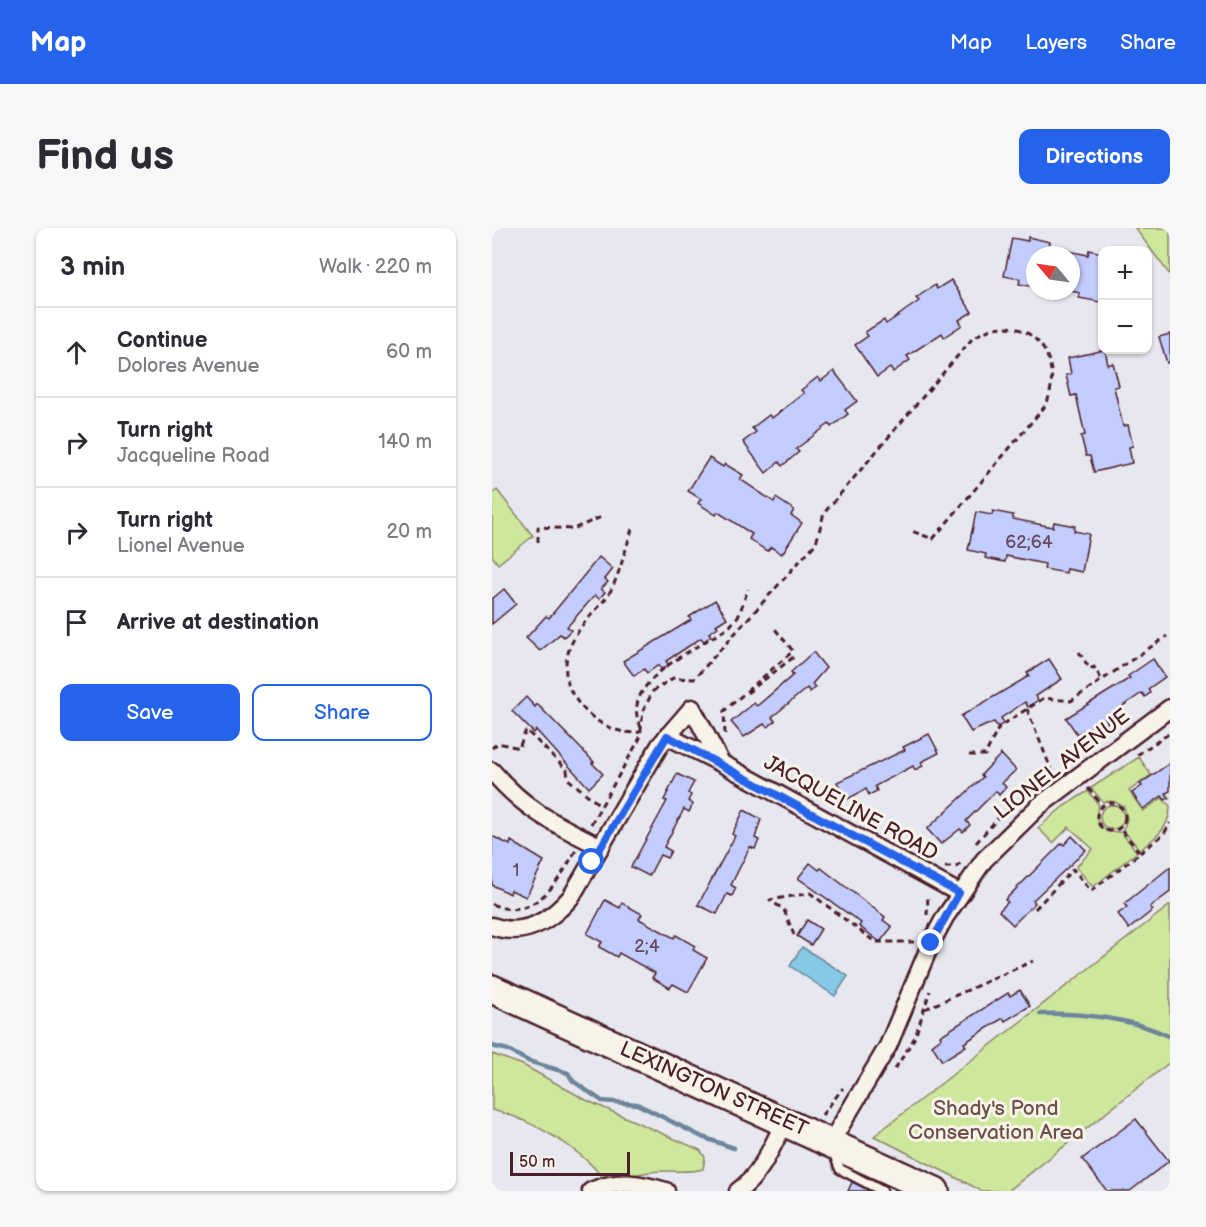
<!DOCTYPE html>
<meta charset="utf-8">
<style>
body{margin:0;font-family:"Balsamiq Sans",sans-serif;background:#f7f7f7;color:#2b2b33}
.controls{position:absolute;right:18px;top:18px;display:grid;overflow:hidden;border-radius:12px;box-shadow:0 2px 4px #0004}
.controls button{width:54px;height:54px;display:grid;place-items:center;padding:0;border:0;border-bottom:2px solid #e1e1e2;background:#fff;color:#2b2b33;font:30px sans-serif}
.compass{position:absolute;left:534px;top:18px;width:54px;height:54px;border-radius:50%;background:#fff;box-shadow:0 2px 4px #0004;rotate:299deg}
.scale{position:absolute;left:18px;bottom:15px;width:120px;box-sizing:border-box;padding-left:6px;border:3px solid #4a1f2b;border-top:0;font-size:16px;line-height:21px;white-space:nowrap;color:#4a1f2b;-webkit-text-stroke:4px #f7f3e8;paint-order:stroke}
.stop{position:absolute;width:18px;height:18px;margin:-14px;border:4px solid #2563eb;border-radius:50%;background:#fff}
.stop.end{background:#2563eb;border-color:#fff;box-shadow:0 2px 6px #0008}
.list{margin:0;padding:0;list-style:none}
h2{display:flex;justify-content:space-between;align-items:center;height:78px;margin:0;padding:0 24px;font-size:26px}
h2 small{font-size:20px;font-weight:400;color:#7c7c81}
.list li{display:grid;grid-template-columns:39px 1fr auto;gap:18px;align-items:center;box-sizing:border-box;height:90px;padding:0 24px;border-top:2px solid #e1e1e2}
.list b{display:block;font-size:22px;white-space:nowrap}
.list p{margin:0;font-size:20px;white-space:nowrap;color:#7c7c81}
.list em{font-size:20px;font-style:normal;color:#7c7c81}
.actions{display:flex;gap:12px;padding:18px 24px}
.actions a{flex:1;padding:14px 0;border:2px solid #2563eb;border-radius:12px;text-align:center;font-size:21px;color:#2563eb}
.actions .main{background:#2563eb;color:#fff}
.icon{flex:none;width:33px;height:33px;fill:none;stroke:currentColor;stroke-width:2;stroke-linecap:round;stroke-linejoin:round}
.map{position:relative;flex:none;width:678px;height:963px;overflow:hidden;border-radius:12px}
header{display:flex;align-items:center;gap:36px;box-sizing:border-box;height:84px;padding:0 30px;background:#2563eb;color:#fff}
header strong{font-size:28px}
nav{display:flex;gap:33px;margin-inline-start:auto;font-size:21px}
.intro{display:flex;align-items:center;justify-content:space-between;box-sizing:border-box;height:144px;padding:0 36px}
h1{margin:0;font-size:42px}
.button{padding:15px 27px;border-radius:12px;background:#2563eb;color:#fff;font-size:21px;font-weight:700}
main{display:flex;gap:36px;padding:0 36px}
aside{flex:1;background:#fff;border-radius:12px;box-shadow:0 2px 4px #0004}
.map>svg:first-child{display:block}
.green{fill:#cde79d;stroke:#8c8364;stroke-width:1.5}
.water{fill:#85c9e6;stroke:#6d859b;stroke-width:1.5}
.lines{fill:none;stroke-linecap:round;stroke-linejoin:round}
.stream{stroke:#6d859b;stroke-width:4.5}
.building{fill:#c2cdfe;stroke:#4a1f2b;stroke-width:1.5}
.service-casing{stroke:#4a1f2b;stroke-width:13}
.minor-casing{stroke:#4a1f2b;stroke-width:21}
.primary-casing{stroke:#4a1f2b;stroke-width:32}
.path{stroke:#4a1f2b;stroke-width:3;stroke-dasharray:6 4.5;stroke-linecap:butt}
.service{stroke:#f7f3e8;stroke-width:8}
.minor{stroke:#f7f3e8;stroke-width:16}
.primary{stroke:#f7f3e8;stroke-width:27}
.route{stroke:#2563eb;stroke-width:8}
.labels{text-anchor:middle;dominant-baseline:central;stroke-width:6;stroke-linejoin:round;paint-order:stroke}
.number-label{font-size:18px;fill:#684a60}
.street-label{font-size:21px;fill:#4a1f2b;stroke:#f7f3e8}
.park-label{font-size:21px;fill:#6b5148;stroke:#f7f3e8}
</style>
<header>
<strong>Map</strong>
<nav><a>Map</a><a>Layers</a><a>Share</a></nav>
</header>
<div class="intro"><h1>Find us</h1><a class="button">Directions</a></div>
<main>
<aside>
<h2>3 min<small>Walk · 220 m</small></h2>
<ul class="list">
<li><svg class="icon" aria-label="ahead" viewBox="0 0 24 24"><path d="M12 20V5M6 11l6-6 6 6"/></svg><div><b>Continue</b><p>Dolores Avenue</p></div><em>60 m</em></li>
<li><svg class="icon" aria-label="right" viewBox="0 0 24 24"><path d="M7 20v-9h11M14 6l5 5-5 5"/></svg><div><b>Turn right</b><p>Jacqueline Road</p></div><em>140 m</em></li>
<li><svg class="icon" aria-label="right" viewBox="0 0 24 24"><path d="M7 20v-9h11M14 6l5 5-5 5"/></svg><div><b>Turn right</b><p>Lionel Avenue</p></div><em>20 m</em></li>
<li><svg class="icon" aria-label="arrive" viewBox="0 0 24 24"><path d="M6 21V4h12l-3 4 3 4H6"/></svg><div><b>Arrive at destination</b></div></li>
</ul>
<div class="actions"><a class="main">Save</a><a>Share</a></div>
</aside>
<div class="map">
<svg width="678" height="963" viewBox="0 0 678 963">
<rect width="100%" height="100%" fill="#e7e8ef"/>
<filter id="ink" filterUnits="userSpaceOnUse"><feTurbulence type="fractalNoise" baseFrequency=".0167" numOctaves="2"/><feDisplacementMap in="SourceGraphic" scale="12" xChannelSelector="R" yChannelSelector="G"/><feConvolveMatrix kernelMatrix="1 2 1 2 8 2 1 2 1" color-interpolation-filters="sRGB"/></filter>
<g filter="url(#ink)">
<g class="green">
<path d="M 643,0 L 678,0 L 678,47 Z"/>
<path d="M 5,262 L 41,308 L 6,336 L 0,328 L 0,266 Z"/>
<path d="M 647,529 L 659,547 L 637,563 L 651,583 L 670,570 L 678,578 C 678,600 664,609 648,622 L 631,602 L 635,591 L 632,579 L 621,573 L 611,574 L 599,560 Z"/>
<path d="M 596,563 L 607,577 L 604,587 L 607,598 L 617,604 L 629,604 L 645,624 L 601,659 L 584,639 L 601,621 L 577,599 L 561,615 L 546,600 L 572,578 Z"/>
<circle cx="620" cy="589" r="12"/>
<path d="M 678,677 L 678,834 L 516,963 L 490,963 L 382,908 Z"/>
<path d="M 0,826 L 31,837 L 94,872 L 208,922 L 213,929 L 211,941 C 195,946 176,941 159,944 C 142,945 129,953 112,952 C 91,921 36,890 0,882 Z"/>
</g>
<path class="water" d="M 310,719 L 356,748 L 343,768 L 298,738 Z"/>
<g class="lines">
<g class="stream">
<path d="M 548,786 C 587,784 643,791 678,809"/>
<path d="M 0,818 L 16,822 L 36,833 L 76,845 L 81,853 L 110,873 L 145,876 L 210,909 L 242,920"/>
</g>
</g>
<g class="building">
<path d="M 536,9 L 558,14 L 557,19 L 596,27 L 597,22 L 610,25 L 610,70 L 608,74 L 587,70 L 588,65 L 579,63 L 579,27 L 543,27 L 543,59 L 527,56 L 528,51 L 512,48 L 520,10 L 536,13 Z"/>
<path d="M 459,52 L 480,84 L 467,92 L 470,97 L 452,109 L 450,105 L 415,128 L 418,132 L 401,144 L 398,140 L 385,149 L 363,117 L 376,108 L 373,104 L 392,92 L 394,96 L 427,73 L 424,70 L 443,57 L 445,61 Z"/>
<path d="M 678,106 L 678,134 L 675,135 L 667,109 Z"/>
<path d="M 613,122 L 616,137 L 621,135 L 627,158 L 622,159 L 631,198 L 636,197 L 641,218 L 637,219 L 640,235 L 602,244 L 598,228 L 594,228 L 589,208 L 593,207 L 584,167 L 579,168 L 574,147 L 579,146 L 576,130 Z"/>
<path d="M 342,143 L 365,173 L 353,182 L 356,186 L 339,199 L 337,196 L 304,221 L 307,224 L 290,238 L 287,234 L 274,245 L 251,214 L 264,204 L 260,200 L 277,187 L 280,190 L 312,165 L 309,162 L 326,149 L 329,153 Z"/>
<path d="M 217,230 L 231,239 L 233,236 L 251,247 L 248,251 L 282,274 L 284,270 L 302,282 L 299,287 L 310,295 L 290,326 L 279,319 L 275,323 L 257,311 L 260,306 L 226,284 L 224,287 L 206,275 L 209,271 L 196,263 Z"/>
<path d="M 501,283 L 521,287 L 521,291 L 561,299 L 562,294 L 583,298 L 582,303 L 597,306 L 590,344 L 575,341 L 574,345 L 552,341 L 553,336 L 514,328 L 513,334 L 493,330 L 494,326 L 476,322 L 484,284 L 500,287 Z"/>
<path d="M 107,329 L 121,341 L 113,351 L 116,354 L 109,361 L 113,364 L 107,371 L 103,367 L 75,399 L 79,402 L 72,409 L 68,406 L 48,423 L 34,410 L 54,388 L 57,390 Z"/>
<path d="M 12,361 L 24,376 L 0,396 L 0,371 Z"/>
<path d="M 223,372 L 235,390 L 224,397 L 226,399 L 217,405 L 219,408 L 212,413 L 209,410 L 174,433 L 177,437 L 169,442 L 167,437 L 155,445 L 152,441 L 142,448 L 131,433 L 199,392 L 197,389 Z"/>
<path d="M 321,424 L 334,440 L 320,456 L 323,459 L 318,464 L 315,460 L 280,489 L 283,493 L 276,499 L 272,496 L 252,509 L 239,494 L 262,475 L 265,478 L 301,447 L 299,444 Z"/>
<path d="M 557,431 L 570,451 L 544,468 L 546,472 L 536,479 L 533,474 L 509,490 L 512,495 L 506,499 L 502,494 L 479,504 L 469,488 L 537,448 L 535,445 Z"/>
<path d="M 661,431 L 673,449 L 656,461 L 658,465 L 653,469 L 650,465 L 613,490 L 616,494 L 608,499 L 605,496 L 585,506 L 574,490 L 638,450 L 636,448 Z"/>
<path d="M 34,469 L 43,479 L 45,476 L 102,534 L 100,535 L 111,546 L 97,560 L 44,502 L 42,505 L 20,483 Z"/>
<path d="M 437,506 L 447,525 L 429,534 L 431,538 L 423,542 L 421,538 L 383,558 L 385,563 L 377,567 L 374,561 L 354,572 L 345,554 L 413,522 L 411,519 Z"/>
<path d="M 509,526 L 524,542 L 510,555 L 514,559 L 507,567 L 504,563 L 474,593 L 478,597 L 471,604 L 468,601 L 449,616 L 435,601 L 491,549 L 489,547 Z"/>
<path d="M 678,535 L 678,563 L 674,565 L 677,570 L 673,572 L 670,568 L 651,581 L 640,565 L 650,558 L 648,556 Z"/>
<path d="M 185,546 L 202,554 L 196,565 L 199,567 L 196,573 L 201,576 L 197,584 L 192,581 L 172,619 L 179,623 L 175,630 L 168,627 L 157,648 L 139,639 L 175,573 L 172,572 Z"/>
<path d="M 252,582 L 269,591 L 263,610 L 267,612 L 263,621 L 258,619 L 239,657 L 244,660 L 240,668 L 235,666 L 225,686 L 206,677 L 243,608 L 240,606 Z"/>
<path d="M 0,608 L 18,617 L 19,613 L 52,633 L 34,669 L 19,662 L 18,666 L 0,657 Z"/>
<path d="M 580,608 L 594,622 L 541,672 L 543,675 L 521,697 L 507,683 L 516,674 L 513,672 L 570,615 L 572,617 Z"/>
<path d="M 318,635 L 327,642 L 329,640 L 393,689 L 391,692 L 400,699 L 388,714 L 367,698 L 369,695 L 306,650 Z"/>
<path d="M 678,639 L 678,664 L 658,679 L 661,682 L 637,701 L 626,686 L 635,679 L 632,676 Z"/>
<path d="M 113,672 L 128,680 L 130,675 L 150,686 L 147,691 L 182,710 L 184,707 L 203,718 L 201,722 L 215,730 L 196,764 L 181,756 L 178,760 L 160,750 L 163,745 L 127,725 L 125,729 L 107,719 L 110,714 L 95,706 Z"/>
<path d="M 315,692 L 329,701 L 319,717 L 305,708 Z"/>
<path d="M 528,762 L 538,778 L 513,793 L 511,790 L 472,815 L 474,818 L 450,833 L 440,817 L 449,810 L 448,808 L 516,765 L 518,768 Z"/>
<path d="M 644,891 L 677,933 L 638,963 L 615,963 L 590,931 Z"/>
<path d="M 360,954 L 379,963 L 356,963 Z"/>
</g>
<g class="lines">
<g class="service-casing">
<path id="service" d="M 347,925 L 344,931 L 348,941 L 390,963"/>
</g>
<g class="minor-casing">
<g id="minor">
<path d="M 175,508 L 229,535 L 467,665"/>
<path d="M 0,543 C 34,583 63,596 109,619"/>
<path d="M 0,698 C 32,710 59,692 79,669 L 168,517 L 200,480 L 229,535"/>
<path d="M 339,914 L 396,818 L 439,715 L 453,689 L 492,632 L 547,578 L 678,480"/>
<path d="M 99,963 C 126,951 146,955 174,963"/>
<path d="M 246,963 C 270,946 280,918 293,893"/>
</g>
</g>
<g class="primary-casing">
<path id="primary" d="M 0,761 L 443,963"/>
</g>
<g class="path">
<path d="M 140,301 C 134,320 129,340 121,358 C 115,372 102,383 93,394 C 67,427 66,459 98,487 C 112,499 130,507 148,504"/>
<path d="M 46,314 L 46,299 L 81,301 L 112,288"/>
<path d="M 587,424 L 598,441 L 602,439 L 610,452"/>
<path d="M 255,465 L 303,428"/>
<path d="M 535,481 L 561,546"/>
<path d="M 149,499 C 124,453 210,419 238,398 L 247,387 L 256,361"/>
<path d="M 233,506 L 232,483 L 301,423 L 283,401"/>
<path d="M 0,520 L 6,515 L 27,520 L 34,502 L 75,542 L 76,551 L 109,578"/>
<path d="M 477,527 L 493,527 L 507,499 L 552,470 L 579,473 L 675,408"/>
<path d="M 645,527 L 678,505"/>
<path d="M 596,560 L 610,577"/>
<circle cx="619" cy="589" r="14"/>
<path d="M 99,596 L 148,510 L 151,483 L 161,463 L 181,450 L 202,451 L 324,315 L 332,285 L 480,111 C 528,76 576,124 554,177 L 441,311 L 417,302"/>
<path d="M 484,615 L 506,590 L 537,563"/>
<path d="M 648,625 L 672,606 L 678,595"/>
<path d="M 453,639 L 464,639 L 469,635"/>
<path d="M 0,676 C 42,695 67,653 84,622"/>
<path d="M 543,681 L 581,641 L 599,663 L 648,625 L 628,600"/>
<path d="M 435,687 L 436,667"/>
<path d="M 302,707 L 292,682 L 278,672 L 318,665 L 383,714 L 422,714"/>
<path d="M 433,781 L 541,733"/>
<path d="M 403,841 L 423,809 L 438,763"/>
<path d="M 330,887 L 351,860"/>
</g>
<use href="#service" class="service"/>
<use href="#minor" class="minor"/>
<use href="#primary" class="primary"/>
</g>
</g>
<g class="lines" filter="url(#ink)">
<path class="route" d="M 100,634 L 175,508 L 467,665 L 439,715"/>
</g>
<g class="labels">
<g class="number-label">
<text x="537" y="314">62;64</text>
<text x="24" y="642">1</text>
<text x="155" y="718">2;4</text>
</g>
<g class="street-label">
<text transform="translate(570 536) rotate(-38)">LIONEL AVENUE</text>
<text transform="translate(359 580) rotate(29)">JACQUELINE ROAD</text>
<text transform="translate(222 861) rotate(24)">LEXINGTON STREET</text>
</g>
<g class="park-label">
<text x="504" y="880">Shady's Pond<tspan x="504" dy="24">Conservation Area</tspan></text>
</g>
</g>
</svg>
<div class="controls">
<button>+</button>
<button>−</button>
</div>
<svg class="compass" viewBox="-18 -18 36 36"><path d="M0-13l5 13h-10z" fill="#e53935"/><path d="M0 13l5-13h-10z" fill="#7c7c81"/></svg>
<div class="scale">50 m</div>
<div class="stop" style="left:100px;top:634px"></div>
<div class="stop end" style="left:439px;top:715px"></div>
</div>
</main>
